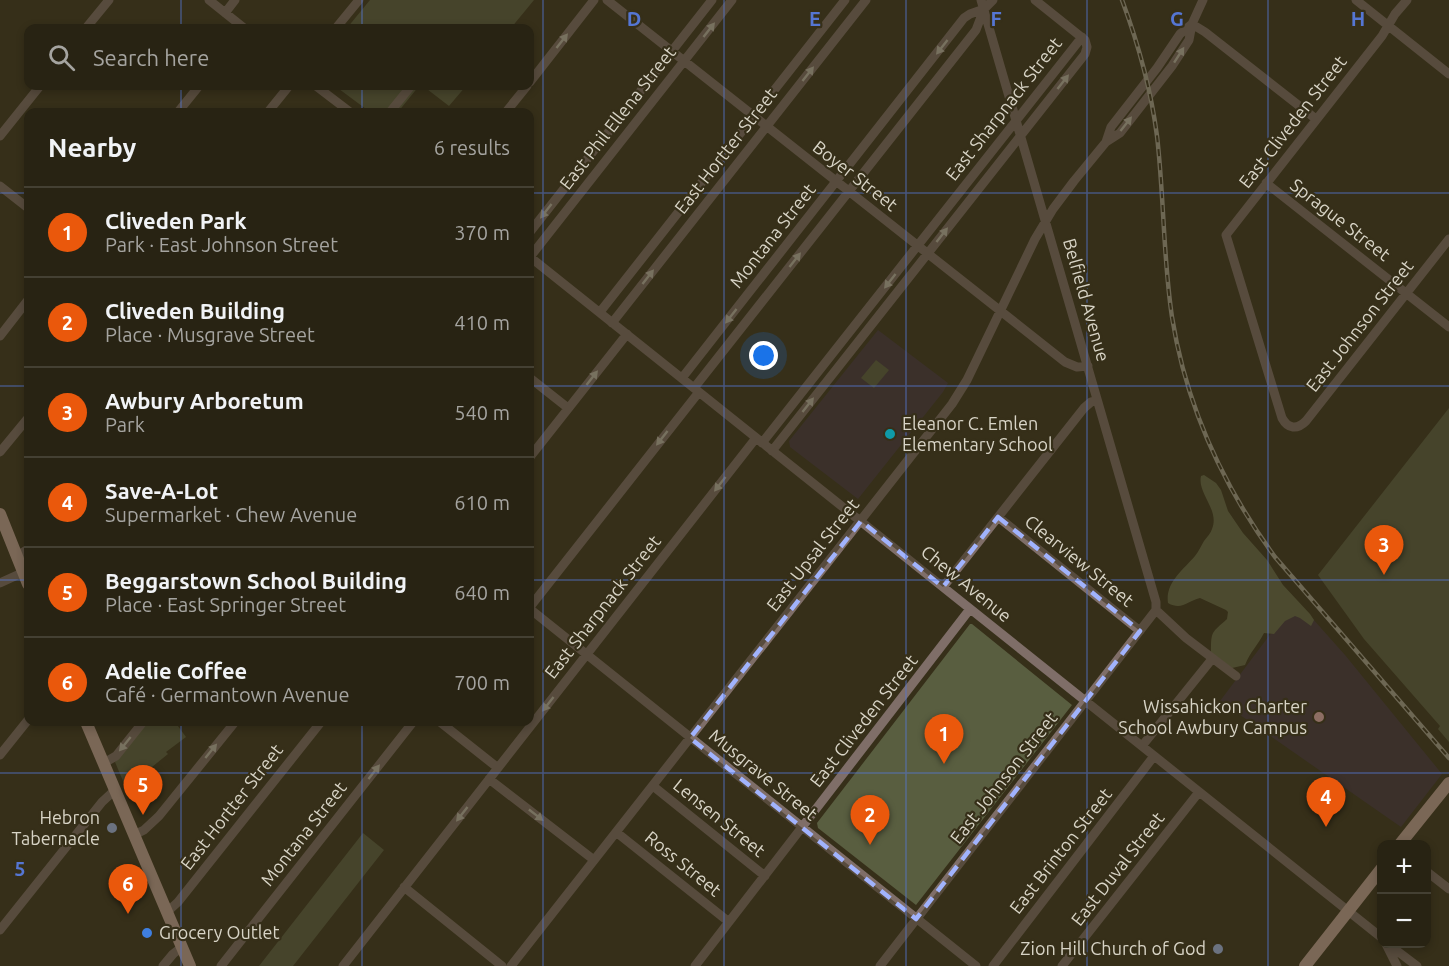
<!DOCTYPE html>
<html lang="en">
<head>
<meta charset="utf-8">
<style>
  :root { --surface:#282313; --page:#342f21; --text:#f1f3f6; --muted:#a5a4a0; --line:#444033; --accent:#ea580c }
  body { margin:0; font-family:Ubuntu,sans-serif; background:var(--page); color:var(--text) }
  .controls { position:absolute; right:18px; bottom:18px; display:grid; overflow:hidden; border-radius:12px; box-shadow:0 3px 9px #0003 }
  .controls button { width:54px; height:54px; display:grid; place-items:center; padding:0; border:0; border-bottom:2px solid var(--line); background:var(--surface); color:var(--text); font:30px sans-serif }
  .you { position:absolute; left:764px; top:356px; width:21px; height:21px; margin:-15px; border:4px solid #fff; border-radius:50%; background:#1a73e8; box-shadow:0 0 0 9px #1a73e833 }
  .badge { display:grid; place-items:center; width:39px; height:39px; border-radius:50%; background:var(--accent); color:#fff; font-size:20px; font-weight:700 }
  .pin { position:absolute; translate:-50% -50px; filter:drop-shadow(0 2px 3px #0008) }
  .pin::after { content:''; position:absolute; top:32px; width:21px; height:18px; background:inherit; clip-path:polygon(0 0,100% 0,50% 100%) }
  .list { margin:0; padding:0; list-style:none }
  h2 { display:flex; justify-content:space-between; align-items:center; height:78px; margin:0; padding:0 24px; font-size:26px }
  h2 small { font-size:20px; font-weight:400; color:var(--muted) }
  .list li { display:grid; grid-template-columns:39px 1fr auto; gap:18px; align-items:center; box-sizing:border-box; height:90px; padding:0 24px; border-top:2px solid var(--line) }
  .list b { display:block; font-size:22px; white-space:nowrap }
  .list p { margin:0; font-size:20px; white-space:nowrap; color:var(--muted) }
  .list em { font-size:20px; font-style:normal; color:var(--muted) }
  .icon { flex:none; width:33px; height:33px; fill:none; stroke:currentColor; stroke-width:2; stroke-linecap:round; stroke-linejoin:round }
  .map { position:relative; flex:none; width:1449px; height:966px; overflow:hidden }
  .search { position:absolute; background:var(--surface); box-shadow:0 3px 9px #0003; left:24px; top:24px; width:510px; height:66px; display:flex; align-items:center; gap:15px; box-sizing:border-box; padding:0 21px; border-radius:12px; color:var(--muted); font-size:22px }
  .panel { position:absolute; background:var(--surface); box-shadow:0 3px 9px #0003; left:24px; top:108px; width:510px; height:618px; border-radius:12px }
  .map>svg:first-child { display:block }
</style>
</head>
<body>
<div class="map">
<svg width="1449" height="966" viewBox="0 0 1449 966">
  <rect width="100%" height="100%" fill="#362f19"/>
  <path fill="#40323f" d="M 878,330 L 948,383 L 943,392 L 858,499 L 790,447 L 789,441 Z
    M 1296,600 L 1345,655 L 1442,774 L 1401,827 L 1220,701 Z"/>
  <path fill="#595e40" d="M 370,0 L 534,0 L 511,28 L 347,28 Z
    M 335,86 L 419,86 L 398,112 L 370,112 Z
    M 423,86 L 466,86 L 449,106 Z
    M 876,360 L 889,370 L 874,388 L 861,378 Z
    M 1449,408 L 1449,742 L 1438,729 L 1440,726 L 1364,639 L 1318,575 Z
    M 970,624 L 972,624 L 1072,705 L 916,905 L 818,828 L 817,823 Z
    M 148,722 L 175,722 L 186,737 L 166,752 L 168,754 L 126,788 L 115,762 Z
    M 363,833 L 384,850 L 293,966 L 259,966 Z"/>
  <path fill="#676c4a" d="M 1204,475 L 1216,483 L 1221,490 L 1228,511 L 1243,533 L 1267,560 L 1283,585 L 1310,614 L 1314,620 L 1311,626 L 1300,618 L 1295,616 L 1285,621 L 1274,634 L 1264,633 C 1258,645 1250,652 1245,665 L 1232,668 L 1211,652 C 1211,630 1212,633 1227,619 L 1228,612 L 1226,610 L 1200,598 C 1187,601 1182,611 1168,603 C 1165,583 1183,570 1195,556 C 1199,551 1201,546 1204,541 C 1207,537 1211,533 1212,529 C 1220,510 1197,493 1201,476 Z"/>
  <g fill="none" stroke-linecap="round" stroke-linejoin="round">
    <path stroke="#7f6e68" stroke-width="9" d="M 209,0 L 244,28
      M 607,0 L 1065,362 L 1077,367 L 1088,366
      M 981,0 L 1156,602 L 1156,610
      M 1356,0 L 1449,74
      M 1407,0 L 1395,14 L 1382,36 L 1226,235 L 1282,418 C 1288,429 1297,430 1306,421 L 1449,239
      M 225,13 L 235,0
      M 1192,24 L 1205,32 L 1316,119
      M 86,28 L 109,0
      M 336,28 L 359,0
      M 530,82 L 594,0
      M 316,86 L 350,112
      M 178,112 L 199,86
      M 268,112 L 289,86
      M 390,112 L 411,86
      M 506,112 L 527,86
      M 0,136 L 40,86
      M 1106,142 L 1111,127 L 1157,68 L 1180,34 L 1192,24
      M 1266,183 L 1449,327
      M 0,186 L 28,208
      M 530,232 L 712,0
      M 530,257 L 1382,938
      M 530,257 L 732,0
      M 600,312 L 845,0
      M 612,323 L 866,0
      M 0,336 L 28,300
      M 530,378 L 568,408
      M 682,378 L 964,18 L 970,14 L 984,9
      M 694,388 L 976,30 L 984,9 L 993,0
      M 762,443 L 1082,37
      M 772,451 L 1085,54 L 1087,47 L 1085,40 L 1035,0
      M 0,452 L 28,418
      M 530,457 L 627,334
      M 998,517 L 1140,631
      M 17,556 L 28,549
      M 0,583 L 24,572
      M 943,587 L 1084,408 L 1091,402 L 1097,400
      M 530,607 L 699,392
      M 530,609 L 976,966
      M 1156,610 L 1186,638 L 1236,676
      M 440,722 L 498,768
      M 1142,746 L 1212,659
      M 0,755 L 28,720
      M 104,763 L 116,756 L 143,722
      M 489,779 L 594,860
      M 653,786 L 765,876
      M 616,832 L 729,922
      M 134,835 L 144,830 L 159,816 L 235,722
      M 1426,871 L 1449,889
      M 404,887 L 502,966
      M 167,912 L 178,902 L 321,722
      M 0,930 L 102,802 L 115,790
      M 1386,944 L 1397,966
      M 1388,944 L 1417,966
      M 163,966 L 173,954 L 182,947
      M 221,966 L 413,722
      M 343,966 L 756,438
      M 511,966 L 952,404 L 967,380 L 1035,239 L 1053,209 L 1074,181 L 1106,142 L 1120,133 L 1172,66 L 1189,40 L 1192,24 L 1203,0
      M 695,966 L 970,609
      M 880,966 L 1156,610
      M 993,966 L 1154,756
      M 1062,966 L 1199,792"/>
    <path stroke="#cdab9f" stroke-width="12" d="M 0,514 L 28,584
      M 86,722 L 190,966
      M 1400,844 L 1449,783
      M 1305,966 L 1382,868"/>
    <defs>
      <path id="rail" d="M 1122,0 C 1138,43 1151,90 1157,136 C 1164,196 1163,257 1172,317 C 1186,405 1223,486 1275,557 L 1449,758"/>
    </defs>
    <use href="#rail" stroke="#afaa9a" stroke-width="4.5"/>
    <use href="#rail" stroke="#362f19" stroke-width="2" stroke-dasharray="7" stroke-linecap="butt"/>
  </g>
  <defs><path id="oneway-solid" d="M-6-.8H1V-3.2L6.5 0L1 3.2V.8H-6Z" transform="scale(1.5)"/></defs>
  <g fill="#c6c0b3">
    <use href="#oneway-solid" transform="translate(709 30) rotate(-52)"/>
    <use href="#oneway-solid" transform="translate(562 41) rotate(-52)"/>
    <use href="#oneway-solid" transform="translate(942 47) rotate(128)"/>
    <use href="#oneway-solid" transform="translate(1179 55) rotate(-57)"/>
    <use href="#oneway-solid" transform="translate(808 74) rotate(-52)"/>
    <use href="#oneway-solid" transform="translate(1063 82) rotate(-52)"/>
    <use href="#oneway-solid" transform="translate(1126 124) rotate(-52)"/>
    <use href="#oneway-solid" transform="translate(546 211) rotate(128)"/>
    <use href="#oneway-solid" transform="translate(942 235) rotate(-52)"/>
    <use href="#oneway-solid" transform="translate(795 260) rotate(-52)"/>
    <use href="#oneway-solid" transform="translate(648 277) rotate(-52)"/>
    <use href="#oneway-solid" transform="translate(890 281) rotate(128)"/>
    <use href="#oneway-solid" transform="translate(731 316) rotate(128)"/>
    <use href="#oneway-solid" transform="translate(592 378) rotate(-52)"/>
    <use href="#oneway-solid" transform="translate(808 405) rotate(-52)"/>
    <use href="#oneway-solid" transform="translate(662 438) rotate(128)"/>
    <use href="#oneway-solid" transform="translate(720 484) rotate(128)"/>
    <use href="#oneway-solid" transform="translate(548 704) rotate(128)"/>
    <use href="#oneway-solid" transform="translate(125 744) rotate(129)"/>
    <use href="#oneway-solid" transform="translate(211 751) rotate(-51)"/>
    <use href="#oneway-solid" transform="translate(374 772) rotate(-52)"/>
    <use href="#oneway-solid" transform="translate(462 814) rotate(128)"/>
    <use href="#oneway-solid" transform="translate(536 815) rotate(38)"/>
  </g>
  <path d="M0 0H1449V966H0ZM 998,517 L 1140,631 L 916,919 L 690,738 L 861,521 L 943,587 Z" fill="#362f19" fill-opacity=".55" fill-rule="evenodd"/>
  <path fill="none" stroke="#a1b3fd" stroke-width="4.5" stroke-dasharray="12 8" stroke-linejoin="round" d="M 998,517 L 1140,631 L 916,919 L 690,738 L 861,521 L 943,587 Z"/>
  <path fill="none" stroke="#5576d3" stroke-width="1.5" stroke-opacity="0.55" d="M 181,0 L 181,28M 362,0 L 362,28M 543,0 L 543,966M 724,0 L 724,966M 906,0 L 906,966M 1087,0 L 1087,966M 1268,0 L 1268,966M 181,86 L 181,112M 362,86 L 362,112M 0,193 L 28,193M 530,193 L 1449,193M 0,386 L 28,386M 530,386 L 1449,386M 0,580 L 28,580M 530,580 L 1449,580M 181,722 L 181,966M 362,722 L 362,966M 0,773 L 1449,773"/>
  <circle fill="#0f9aa8" stroke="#362f19" stroke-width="2" cx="890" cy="434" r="6"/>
  <circle fill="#8d6e63" stroke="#362f19" stroke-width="2" cx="1319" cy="717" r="6"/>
  <g fill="#6b7280" stroke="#362f19" stroke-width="2">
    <circle cx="112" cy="828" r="6"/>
    <circle cx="1218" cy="949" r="6"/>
  </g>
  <circle fill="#3f7fe0" stroke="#362f19" stroke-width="2" cx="147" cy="933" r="6"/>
  <g text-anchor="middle" stroke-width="4.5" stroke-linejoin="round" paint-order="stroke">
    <g font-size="18" fill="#d8d4c6" stroke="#362f19">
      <text transform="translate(1004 109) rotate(-52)" y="6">East Sharpnack Street</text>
      <text transform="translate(618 118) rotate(-52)" y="6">East Phil Ellena Street</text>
      <text transform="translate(1293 122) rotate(-52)" y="6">East Cliveden Street</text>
      <text transform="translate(726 151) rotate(-52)" y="6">East Hortter Street</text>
      <text transform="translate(855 176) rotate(38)" y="6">Boyer Street</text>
      <text transform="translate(1340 220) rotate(38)" y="6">Sprague Street</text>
      <text transform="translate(773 236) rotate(-52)" y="6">Montana Street</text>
      <text transform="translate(1086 300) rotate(74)" y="6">Belfield Avenue</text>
      <text transform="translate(1360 326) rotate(-52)" y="6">East Johnson Street</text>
      <text transform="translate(813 555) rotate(-52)" y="6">East Upsal Street</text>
      <text transform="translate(1079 561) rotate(39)" y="6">Clearview Street</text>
      <text transform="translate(966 584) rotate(39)" y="6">Chew Avenue</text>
      <text transform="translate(603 607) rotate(-52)" y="6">East Sharpnack Street</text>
      <text transform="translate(864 721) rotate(-52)" y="6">East Cliveden Street</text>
      <text transform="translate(763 775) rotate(39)" y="6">Musgrave Street</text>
      <text transform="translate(1004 778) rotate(-52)" y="6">East Johnson Street</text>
      <text transform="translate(232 807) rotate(-52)" y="6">East Hortter Street</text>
      <text transform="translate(719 818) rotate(39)" y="6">Lensen Street</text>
      <text transform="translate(304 834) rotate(-52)" y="6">Montana Street</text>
      <text transform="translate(1061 851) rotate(-52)" y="6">East Brinton Street</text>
      <text transform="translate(683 864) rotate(39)" y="6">Ross Street</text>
      <text transform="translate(1118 869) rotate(-52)" y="6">East Duval Street</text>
    </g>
    <g font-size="18" fill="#d8d4c6" stroke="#362f19" text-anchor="end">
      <text x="902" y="430" text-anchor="start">Eleanor C. Emlen<tspan x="902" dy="21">Elementary School</tspan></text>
      <text x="1307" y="713">Wissahickon Charter<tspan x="1307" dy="21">School Awbury Campus</tspan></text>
      <text x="100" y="824">Hebron<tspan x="100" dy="21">Tabernacle</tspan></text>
      <text x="159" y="939" text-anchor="start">Grocery Outlet</text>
      <text x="1206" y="955">Zion Hill Church of God</text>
    </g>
  </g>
  <g font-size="20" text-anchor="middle" font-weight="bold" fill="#5576d3" stroke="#362f19" stroke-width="4.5" stroke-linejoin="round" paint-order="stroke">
    <text x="634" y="26">D</text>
    <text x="815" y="26">E</text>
    <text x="996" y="26">F</text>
    <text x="1177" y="26">G</text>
    <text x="1358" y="26">H</text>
    <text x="20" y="876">5</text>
  </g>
</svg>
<div class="controls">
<button>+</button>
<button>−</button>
</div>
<div class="you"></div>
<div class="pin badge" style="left:944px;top:764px">1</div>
<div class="pin badge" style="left:870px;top:845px">2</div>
<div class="pin badge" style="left:1384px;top:575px">3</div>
<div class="pin badge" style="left:1326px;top:827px">4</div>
<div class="pin badge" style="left:143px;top:815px">5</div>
<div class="pin badge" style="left:128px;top:914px">6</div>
<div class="search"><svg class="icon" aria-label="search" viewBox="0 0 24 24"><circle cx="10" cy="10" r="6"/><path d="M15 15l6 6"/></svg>Search here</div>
<section class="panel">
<h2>Nearby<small>6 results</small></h2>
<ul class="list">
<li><span class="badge">1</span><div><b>Cliveden Park</b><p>Park · East Johnson Street</p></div><em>370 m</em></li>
<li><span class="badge">2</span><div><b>Cliveden Building</b><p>Place · Musgrave Street</p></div><em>410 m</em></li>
<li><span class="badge">3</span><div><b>Awbury Arboretum</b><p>Park</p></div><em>540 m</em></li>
<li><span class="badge">4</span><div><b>Save-A-Lot</b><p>Supermarket · Chew Avenue</p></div><em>610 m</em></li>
<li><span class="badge">5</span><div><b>Beggarstown School Building</b><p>Place · East Springer Street</p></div><em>640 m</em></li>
<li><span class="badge">6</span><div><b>Adelie Coffee</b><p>Café · Germantown Avenue</p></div><em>700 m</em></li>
</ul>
</section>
</div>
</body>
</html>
